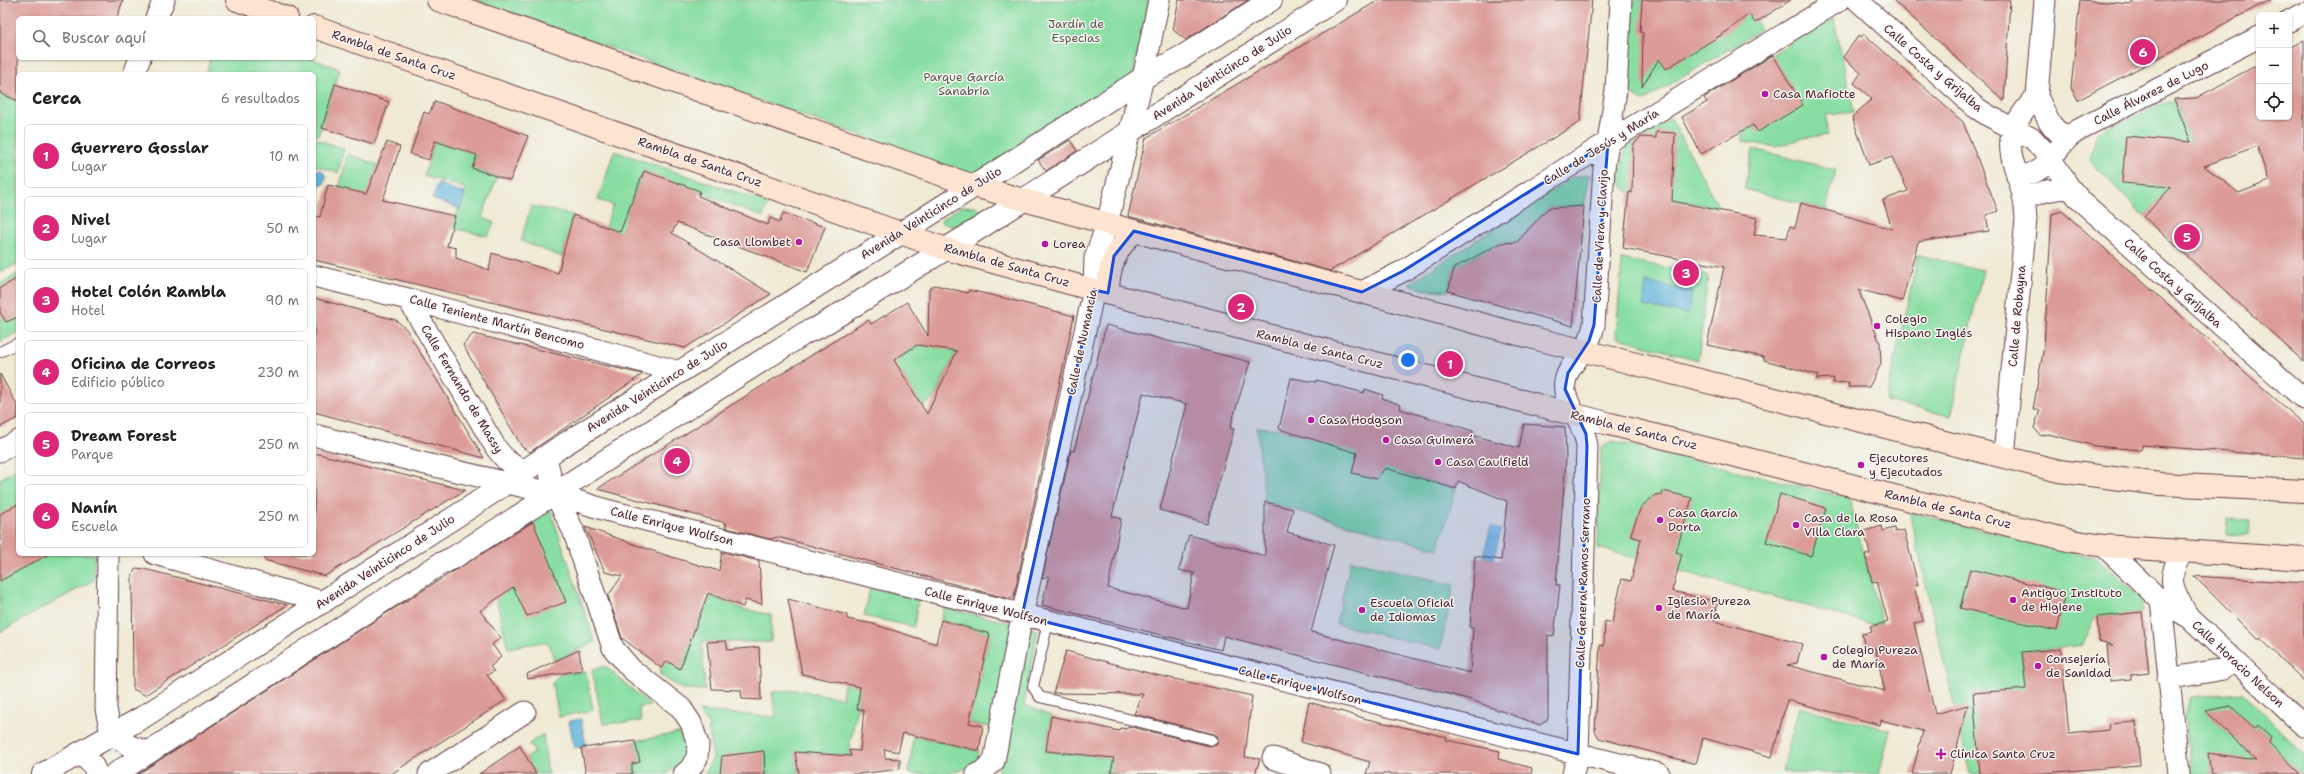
<!DOCTYPE html>
<html lang="es">
<head>
<meta charset="utf-8">
<style>
  :root { --surface:#fff; --page:#f2f2f2; --text:#202124; --muted:#757577; --line:#e0e0e0; --accent:#db2777 }
  body { margin:0; font-family:"Shantell Sans",sans-serif; background:var(--page); color:var(--text) }
  .controls { position:absolute; right:12px; top:12px; display:grid; overflow:hidden; border-radius:6px; box-shadow:0 1px 3px #0004 }
  .controls button { width:36px; height:36px; display:grid; place-items:center; padding:0; border:0; border-bottom:1px solid var(--line); background:var(--surface); color:var(--text); font:20px sans-serif }
  .you { position:absolute; left:1408px; top:360px; width:14px; height:14px; margin:-10px; border:3px solid #fff; border-radius:50%; background:#1a73e8; box-shadow:0 0 0 6px #1a73e833 }
  .badge { display:grid; place-items:center; width:26px; height:26px; border-radius:50%; background:var(--accent); color:#fff; font-size:13px; font-weight:700 }
  .pin { position:absolute; translate:-50% -50%; border:2px solid #fff; box-shadow:0 1px 4px #0006 }
  .list { margin:0; padding:0; list-style:none }
  h2 { display:flex; justify-content:space-between; align-items:center; height:52px; margin:0; padding:0 16px; font-size:17px }
  h2 small { font-size:13px; font-weight:400; color:var(--muted) }
  .list li { display:grid; grid-template-columns:26px 1fr auto; gap:12px; align-items:center; box-sizing:border-box; height:64px; margin:0 8px 8px; padding:0 8px; border:1px solid var(--line); border-radius:6px }
  .list b { display:block; font-size:15px; white-space:nowrap }
  .list p { margin:0; font-size:13px; white-space:nowrap; color:var(--muted) }
  .list em { font-size:13px; font-style:normal; color:var(--muted) }
  .icon { flex:none; width:22px; height:22px; fill:none; stroke:currentColor; stroke-width:2; stroke-linecap:round; stroke-linejoin:round }
  .map { position:relative; flex:none; width:2304px; height:774px; overflow:hidden }
  .search { position:absolute; background:var(--surface); box-shadow:0 1px 3px #0004; left:16px; top:16px; width:300px; height:44px; display:flex; align-items:center; gap:10px; box-sizing:border-box; padding:0 14px; border-radius:6px; color:var(--muted); font-size:15px }
  .panel { position:absolute; background:var(--surface); box-shadow:0 1px 3px #0004; left:16px; top:72px; width:300px; height:484px; border-radius:6px }
  .map>svg:first-child { display:block }
</style>
</head>
<body>
<div class="map">
<svg width="2304" height="774" viewBox="0 0 2304 774">
  <rect width="100%" height="100%" fill="#f6f6f2"/>
  <filter id="ink" filterUnits="userSpaceOnUse"><feTurbulence type="fractalNoise" baseFrequency=".025" numOctaves="2"/><feDisplacementMap in="SourceGraphic" scale="8" xChannelSelector="R" yChannelSelector="G"/><feConvolveMatrix kernelMatrix="1 2 1 2 8 2 1 2 1" color-interpolation-filters="sRGB"/></filter>
  <filter id="wash" filterUnits="userSpaceOnUse"><feTurbulence type="fractalNoise" baseFrequency=".012" numOctaves="4" result="noise"/><feDisplacementMap in="SourceGraphic" scale="16" xChannelSelector="R" yChannelSelector="G"/><feGaussianBlur stdDeviation="0.9" result="paint"/><feColorMatrix in="noise" values="0 0 0 0 0 0 0 0 0 0 0 0 0 0 0 0 0 1.4 0 .05"/><feComposite in="paint" operator="in"/></filter>
  <g filter="url(#wash)">
    <rect width="100%" height="100%" fill="#f0e9d3"/>
    <path fill="#88dea2" stroke="#697e66" d="M 474,0 L 1149,0 L 1133,76 L 975,176 Z
      M 1632,0 L 1748,0 L 1760,30 L 1643,101 L 1627,92 Z
      M 1834,19 L 1854,112 L 1826,115 L 1827,135 L 1803,138 L 1776,147 L 1742,141 L 1742,120 L 1721,86 L 1821,24 Z
      M 210,58 L 310,58 L 340,69 L 318,136 L 314,135 L 314,74 L 212,74 L 207,71 Z
      M 0,93 L 18,101 L 18,263 L 0,273 Z
      M 2174,99 L 2194,149 L 2192,165 L 2144,217 L 2090,160 L 2097,132 Z
      M 1671,118 L 1719,208 L 1629,192 L 1618,182 L 1627,143 Z
      M 314,138 L 344,149 L 338,173 L 314,165 Z
      M 435,141 L 477,154 L 473,168 L 497,177 L 482,217 L 494,223 L 488,236 L 452,228 L 465,188 L 424,176 Z
      M 1753,149 L 1836,170 L 1826,210 L 1744,189 Z
      M 614,151 L 768,203 L 763,217 L 644,171 L 627,212 L 635,215 L 659,246 L 605,227 L 613,205 L 598,200 Z
      M 348,154 L 378,165 L 366,195 L 339,188 Z
      M 1590,175 L 1584,206 L 1548,208 L 1517,242 L 1501,243 L 1454,268 L 1448,291 L 1422,289 L 1409,284 L 1573,177 Z
      M 531,206 L 573,215 L 562,257 L 521,241 Z
      M 962,206 L 977,207 L 981,212 C 975,225 954,229 942,223 L 941,220 Z
      M 1918,255 L 1983,270 L 1950,416 L 1886,401 Z
      M 1622,259 L 1708,276 L 1698,360 L 1616,337 Z
      M 18,274 L 18,332 L 0,342 L 0,284 Z
      M 954,332 L 992,363 L 956,352 L 934,398 L 922,407 L 894,361 L 928,337 Z
      M 1257,427 L 1279,429 L 1358,451 L 1352,473 L 1377,479 L 1392,457 L 1404,461 L 1401,473 L 1456,489 L 1438,549 L 1265,502 Z
      M 1613,441 L 1849,498 L 1882,623 L 1875,625 L 1598,548 L 1601,448 Z
      M 18,468 L 18,554 L 94,554 L 94,580 L 0,632 L 0,479 Z
      M 550,509 L 595,642 L 554,661 L 550,645 L 543,642 L 508,648 L 484,549 Z
      M 1909,512 L 2097,558 L 2141,598 L 2142,612 L 2097,617 L 2082,645 L 2022,653 L 2036,774 L 1970,774 Z
      M 2227,519 L 2250,520 L 2249,535 L 2226,534 Z
      M 1351,560 L 1454,585 L 1440,649 L 1336,624 Z
      M 870,588 L 918,598 L 914,627 L 864,616 Z
      M 711,596 L 743,609 L 771,615 L 771,642 L 702,642 L 705,690 L 682,689 L 660,675 L 661,668 L 667,661 L 680,669 L 698,622 Z
      M 944,608 L 1016,624 L 994,727 L 983,726 L 913,707 L 973,707 L 990,634 L 941,620 Z
      M 1027,626 L 1038,630 L 1024,705 L 1051,716 L 1046,751 L 1096,756 L 1114,760 L 1111,772 L 1125,774 L 997,774 L 1004,757 Z
      M 605,666 L 651,706 L 639,707 L 641,721 L 603,724 L 592,670 Z
      M 586,672 L 593,710 L 559,717 L 552,683 L 560,674 Z
      M 845,677 L 862,680 L 849,750 L 851,756 L 795,752 L 799,774 L 704,774 L 713,758 L 708,724 L 699,711 L 776,717 L 772,692 L 798,690 L 842,698 Z
      M 2243,693 L 2304,755 L 2304,774 L 2192,774 L 2184,715 L 2190,697 Z
      M 1799,707 L 1890,730 L 1879,774 L 1782,772 Z
      M 685,732 C 690,758 686,758 667,774 L 632,774 L 632,765 L 640,762 L 635,741 Z
      M 543,734 L 548,774 L 536,774 L 526,758 L 535,752 L 529,744 Z
      M 913,736 L 979,751 L 975,766 L 947,774 L 909,774 Z"/>
    <path fill="#5eb3db" stroke="#546983" d="M 314,170 L 322,170 L 326,177 L 324,184 L 314,186 Z
      M 438,183 L 465,194 L 460,209 L 432,199 Z
      M 1646,282 L 1692,291 L 1688,314 L 1643,306 Z
      M 1491,526 L 1501,530 L 1494,559 L 1483,557 Z
      M 581,719 L 586,746 L 574,748 L 569,721 Z"/>
    <g id="blocks">
      <path fill="#dc9b97" fill-rule="evenodd" d="M 0,0 L 123,0 L 117,18 L 18,18 L 18,101 L 0,93 Z
        M 1179,0 L 1248,0 L 1186,40 L 1173,30 Z
        M 1379,0 L 1592,0 L 1580,122 L 1330,271 L 1128,216 L 1146,138 Z
        M 1642,0 L 1791,0 L 1755,23 L 1749,14 L 1729,30 L 1666,69 L 1659,59 L 1642,87 L 1643,33 L 1640,32 Z
        M 1893,0 L 2010,0 L 2004,101 Z
        M 2080,0 L 2132,4 L 2132,0 L 2270,0 L 2078,100 L 2071,88 Z
        M 1864,34 L 1963,122 L 1998,211 L 1986,215 L 1989,231 L 1918,242 L 1902,301 L 1858,289 L 1880,343 L 1881,364 L 1869,387 L 1848,387 L 1849,382 L 1833,383 L 1834,378 L 1816,379 L 1818,375 L 1764,360 L 1764,357 L 1707,345 L 1724,267 L 1623,248 L 1629,192 L 1632,193 L 1633,145 L 1641,137 L 1656,138 L 1656,132 L 1675,133 L 1672,201 L 1757,218 L 1754,235 L 1787,238 L 1790,226 L 1795,228 L 1801,203 L 1892,229 L 1883,200 L 1908,191 L 1892,157 L 1869,165 L 1852,117 L 1872,99 L 1854,83 L 1861,73 L 1843,57 L 1859,35 L 1861,37 Z
        M 2304,40 L 2304,362 L 2144,217 L 2171,187 L 2122,183 L 2126,136 L 2191,142 L 2174,99 L 2196,98 L 2259,64 L 2259,117 L 2289,117 L 2289,48 ZM 2257,146 L 2269,181 L 2239,193 L 2204,166 Z
        M 1773,55 L 1803,105 L 1758,132 L 1753,125 L 1701,154 L 1682,117 L 1707,102 L 1704,98 L 1711,93 Z
        M 335,84 L 389,102 L 374,144 L 322,128 Z
        M 435,101 L 528,136 L 510,181 L 472,168 L 477,155 L 435,141 L 429,160 L 410,154 L 424,112 L 429,114 Z
        M 1070,140 L 1077,151 L 1046,171 L 1038,160 Z
        M 387,142 L 400,147 L 383,200 L 455,216 L 447,246 L 456,248 L 456,258 L 489,270 L 492,253 L 558,273 L 573,215 L 620,232 L 644,171 L 700,191 L 698,196 L 768,225 L 770,218 L 780,222 L 783,213 L 825,227 L 807,272 L 677,223 L 672,233 L 771,294 L 685,348 L 314,260 L 314,216 L 320,217 L 328,185 L 366,194 Z
        M 1584,206 L 1573,326 L 1448,291 L 1454,268 L 1501,243 L 1517,242 L 1548,208 Z
        M 2062,211 L 2304,424 L 2304,458 L 2142,445 L 2141,450 L 2095,446 L 2048,434 L 2041,436 L 2034,428 L 2040,410 L 2033,410 L 2044,346 L 2052,214 Z
        M 18,278 L 18,317 L 6,322 L 0,312 L 0,288 Z
        M 935,285 L 968,293 L 969,290 L 1008,299 L 1074,316 L 1014,596 L 1010,599 L 778,537 L 769,539 L 726,528 L 726,523 L 597,489 L 868,320 L 871,324 L 907,302 L 928,336 L 929,289 ZM 917,345 L 957,351 L 927,414 L 894,360 Z
        M 314,298 L 396,320 L 406,329 L 484,458 L 314,412 Z
        M 1106,325 L 1250,362 L 1230,428 L 1234,429 L 1207,524 L 1160,510 L 1187,404 L 1143,393 L 1112,516 L 1121,519 L 1108,588 L 1187,608 L 1194,573 L 1179,570 L 1189,535 L 1265,556 L 1265,502 L 1293,509 L 1287,532 L 1334,545 L 1311,632 L 1470,673 L 1473,628 L 1470,628 L 1475,556 L 1501,560 L 1507,501 L 1458,481 L 1456,489 L 1385,468 L 1377,479 L 1352,473 L 1357,453 L 1279,429 L 1291,378 L 1316,382 L 1317,380 L 1364,393 L 1365,389 L 1383,395 L 1382,398 L 1401,405 L 1400,409 L 1473,431 L 1472,435 L 1519,448 L 1524,424 L 1565,427 L 1566,459 L 1556,585 L 1560,585 L 1554,636 L 1548,635 L 1548,719 L 1540,725 L 1468,699 L 1224,636 L 1221,650 L 1042,605 L 1049,575 L 1042,579 L 1071,450 L 1074,451 Z
        M 473,334 L 629,371 L 643,374 L 530,452 L 522,447 L 463,345 Z
        M 0,374 L 18,407 L 18,418 L 0,427 Z
        M 314,453 L 465,490 L 325,576 L 264,560 L 264,554 L 314,554 Z
        M 1663,491 L 1692,498 L 1676,552 L 1682,554 L 1672,591 L 1718,602 L 1714,621 L 1802,644 L 1797,663 L 1787,665 L 1885,691 L 1875,648 L 1865,650 L 1862,634 L 1872,632 L 1870,626 L 1888,622 L 1877,581 L 1872,582 L 1865,555 L 1870,554 L 1864,531 L 1882,526 L 1883,531 L 1894,528 L 1895,532 L 1904,530 L 1918,585 L 1914,586 L 1923,621 L 1914,623 L 1935,714 L 1968,705 L 1950,774 L 1912,774 L 1923,731 L 1881,720 L 1880,725 L 1787,700 L 1772,757 L 1703,738 L 1696,764 L 1599,738 L 1595,731 L 1600,645 L 1604,646 L 1605,621 L 1612,623 L 1622,579 L 1631,581 L 1641,539 L 1630,536 L 1641,507 L 1655,495 L 1662,494 Z
        M 1780,494 L 1826,508 L 1811,556 L 1766,542 Z
        M 18,504 L 18,554 L 49,554 L 0,581 L 0,514 Z
        M 533,522 L 566,602 L 527,616 L 513,587 L 480,611 L 501,638 L 492,644 L 501,657 L 490,667 L 494,671 L 487,675 L 506,700 L 391,774 L 138,774 L 385,614 Z
        M 585,527 L 665,555 L 719,571 L 722,552 L 759,561 L 762,604 L 745,600 L 743,607 L 708,593 L 680,669 L 667,661 L 661,668 L 622,638 L 608,596 L 622,576 L 605,572 Z
        M 136,568 L 144,569 L 287,605 L 145,695 L 133,689 L 132,575 Z
        M 1970,569 L 2065,592 L 2057,631 L 1960,608 Z
        M 2194,576 L 2304,583 L 2304,681 L 2260,638 L 2258,640 Z
        M 788,599 L 847,615 L 847,619 L 873,624 L 936,644 L 941,620 L 990,634 L 969,723 L 983,726 L 979,751 L 903,733 L 898,752 L 884,749 L 885,758 L 900,759 L 900,769 L 858,774 L 799,774 L 795,752 L 851,756 L 849,750 L 860,751 L 864,710 L 857,709 L 860,687 L 802,674 Z
        M 2142,612 L 2149,673 L 2131,675 L 2131,679 L 2110,681 L 2107,645 L 2113,645 L 2099,641 L 2097,617 Z
        M 726,641 L 728,650 L 759,647 L 761,700 L 742,699 L 741,690 L 712,689 L 707,642 Z
        M 2061,649 L 2069,734 L 2109,730 L 2108,724 L 2136,722 L 2140,765 L 2033,774 L 1980,774 L 1973,693 L 2026,689 L 2022,652 Z
        M 579,650 L 582,670 L 528,679 L 527,674 Z
        M 1066,651 L 1152,674 L 1252,696 L 1245,757 L 1260,759 L 1255,774 L 1125,774 L 1111,772 L 1114,758 L 1046,751 L 1051,716 L 1119,731 L 1120,728 L 1127,729 L 1128,726 L 1210,746 L 1216,745 L 1218,741 L 1217,736 L 1214,734 L 1134,714 L 1143,694 L 1053,693 Z
        M 1309,702 L 1367,719 L 1447,737 L 1446,740 L 1500,751 L 1498,759 L 1532,768 L 1531,774 L 1366,774 L 1370,762 L 1301,742 Z
        M 2231,706 L 2255,729 L 2258,725 L 2271,737 L 2269,743 L 2301,774 L 2211,774 L 2208,753 L 2256,760 L 2205,711 Z
        M 635,741 L 640,762 L 632,764 L 632,774 L 586,774 L 581,748 Z
        M 520,746 L 536,774 L 479,774 Z
        M 764,751 L 765,774 L 720,774 L 722,756 Z"/>
    </g>
  </g>
  <g filter="url(#ink)">
    <use href="#blocks" fill-opacity="0" stroke="#633d44" stroke-width="1"/>
    <g fill="none" stroke-linecap="round" stroke-linejoin="round">
      <defs>
        <path id="service" d="M 0,352 L 18,343
          M 1048,622 L 1033,687 L 1040,697 L 1212,740"/>
        <path id="minor" d="M 1857,0 L 1975,107 L 1989,116 L 2033,139 L 2051,159 L 2069,187 L 2081,201 L 2304,399
          M 2045,0 L 2037,96 L 2049,122 L 2057,131 L 2068,136
          M 156,18 L 164,0
          M 2289,21 L 2304,13
          M 134,74 L 140,58
          M 2017,176 C 2050,176 2054,145 2078,130 L 2259,37
          M 2025,198 L 2046,191 L 2069,187
          M 314,276 L 408,299 L 680,372
          M 1362,292 L 1403,271 L 1608,142 L 1840,0
          M 408,299 L 496,448 L 506,460 L 523,472
          M 314,435 L 422,463 L 555,494 L 606,510 L 1659,774
          M 0,451 L 18,441
          M 2004,456 L 2026,219 C 2024,161 1986,150 2037,96
          M 546,458 L 555,494 L 573,530 L 613,648 L 631,669 L 681,708 L 691,723 L 698,744 L 697,758 L 690,769 L 684,774
          M 2104,546 L 2161,601 L 2190,618 L 2304,726
          M 2184,551 C 2164,577 2173,591 2188,616
          M 108,554 L 106,709 L 111,734 L 130,746 L 148,752
          M 155,554 L 324,602
          M 2161,601 L 2179,774
          M 2168,679 L 2223,669 L 2235,661
          M 79,753 L 92,764 L 97,774
          M 1273,758 L 1320,774
          M 429,774 L 525,712
          M 977,774 L 982,772 L 994,761 L 1022,616 L 1094,290 L 1095,258 L 1107,224 L 1143,78 L 1159,0
          M 1573,774 L 1578,754 L 1587,446 C 1585,426 1571,413 1566,395 C 1560,377 1574,363 1584,350 C 1589,343 1592,334 1594,325 L 1604,168 L 1616,90 L 1621,0"/>
        <path id="tertiary" d="M 1576,415 L 1610,424
          M 43,774 L 143,717 L 469,508 L 560,447 L 901,233 L 1143,78 L 1185,55 L 1271,0
          M 115,774 L 440,564 L 453,558 L 805,333 L 819,327 L 975,231 L 1335,0"/>
        <path id="secondary" d="M 237,0 L 287,18
          M 438,0 L 974,186 L 1134,231 L 1541,340 L 2059,471 L 2160,484 L 2304,491
          M 314,27 L 946,249 L 1094,290 L 1576,415
          M 1108,293 C 1108,267 1115,250 1134,231
          M 1610,424 L 2072,541 L 2104,546 L 2304,559"/>
      </defs>
      <use href="#service" stroke="#633d44" stroke-width="12"/>
      <use href="#minor" stroke="#633d44" stroke-width="23"/>
      <use href="#tertiary" stroke="#633d44" stroke-width="24"/>
      <use href="#secondary" stroke="#633d44" stroke-width="24"/>
      <use href="#service" stroke="#fff" stroke-width="10"/>
      <use href="#minor" stroke="#fff" stroke-width="21"/>
      <use href="#tertiary" stroke="#fff" stroke-width="22"/>
      <use href="#secondary" stroke="#fde4d1" stroke-width="22"/>
    </g>
  </g>
  <path fill="#1d4ed8" fill-opacity="0.2" stroke="#1d4ed8" stroke-width="3" stroke-linejoin="round" d="M 1608,142 L 1594,325 L 1589,341 L 1568,373 L 1565,389 L 1586,434 L 1587,446 L 1578,754 L 1022,616 L 1094,290 L 1108,293 L 1114,256 L 1134,231 L 1362,292 L 1403,271 Z"/>
  <g fill="#b5179e" stroke="#f6f6f2" stroke-width="1.5">
    <circle cx="1765" cy="94" r="4"/>
    <circle cx="799" cy="242" r="4"/>
    <circle cx="1045" cy="244" r="4"/>
    <circle cx="1877" cy="326" r="4"/>
    <circle cx="1311" cy="420" r="4"/>
    <circle cx="1386" cy="440" r="4"/>
    <circle cx="1438" cy="462" r="4"/>
    <circle cx="1861" cy="465" r="4"/>
    <circle cx="1660" cy="520" r="4"/>
    <circle cx="1796" cy="525" r="4"/>
    <circle cx="2013" cy="600" r="4"/>
    <circle cx="1659" cy="608" r="4"/>
    <circle cx="1362" cy="610" r="4"/>
    <circle cx="1824" cy="657" r="4"/>
    <circle cx="2038" cy="666" r="4"/>
    <path d="M1939 748h4v4h4v4h-4v4h-4v-4h-4v-4h4z"/>
  </g>
  <g text-anchor="middle" stroke-width="3" stroke-linejoin="round" paint-order="stroke">
    <g font-size="12" fill="#5d584f" stroke="#f6f6f2">
      <text x="1076" y="28">Jardín de<tspan x="1076" dy="14">Especias</tspan></text>
      <text x="964" y="81">Parque García<tspan x="964" dy="14">Sanabria</tspan></text>
    </g>
    <g font-size="12" fill="#4a1f2b" stroke="#f6f6f2">
      <text transform="translate(394 55) rotate(19)" y="4">Rambla de Santa Cruz</text>
      <text transform="translate(1933 68) rotate(41)" y="4">Calle Costa y Grijalba</text>
      <text transform="translate(1222 73) rotate(-33)" y="4">Avenida Veinticinco de Julio</text>
      <text transform="translate(2151 93) rotate(-27)" y="4">Calle Álvarez de Lugo</text>
      <text transform="translate(1601 147) rotate(-32)" y="4">Calle de Jesús y María</text>
      <text transform="translate(700 162) rotate(19)" y="4">Rambla de Santa Cruz</text>
      <text transform="translate(931 213) rotate(-32)" y="4">Avenida Veinticinco de Julio</text>
      <text transform="translate(1600 236) rotate(-87)" y="4">Calle de Viera y Clavijo</text>
      <text transform="translate(1007 265) rotate(16)" y="4">Rambla de Santa Cruz</text>
      <text transform="translate(2173 283) rotate(42)" y="4">Calle Costa y Grijalba</text>
      <text transform="translate(2017 316) rotate(-85)" y="4">Calle de Robayna</text>
      <text transform="translate(497 322) rotate(15)" y="4">Calle Teniente Martín Bencomo</text>
      <text transform="translate(1082 342) rotate(-78)" y="4">Calle de Numancia</text>
      <text transform="translate(1320 349) rotate(14)" y="4">Rambla de Santa Cruz</text>
      <text transform="translate(657 386) rotate(-32)" y="4">Avenida Veinticinco de Julio</text>
      <text transform="translate(462 389) rotate(59)" y="4">Calle Fernando de Massy</text>
      <text transform="translate(1634 430) rotate(14)" y="4">Rambla de Santa Cruz</text>
      <text transform="translate(1948 509) rotate(14)" y="4">Rambla de Santa Cruz</text>
      <text transform="translate(672 526) rotate(14)" y="4">Calle Enrique Wolfson</text>
      <text transform="translate(385 562) rotate(-33)" y="4">Avenida Veinticinco de Julio</text>
      <text transform="translate(1583 583) rotate(-88)" y="4">Calle General Ramos Serrano</text>
      <text transform="translate(986 606) rotate(14)" y="4">Calle Enrique Wolfson</text>
      <text transform="translate(2238 664) rotate(43)" y="4">Calle Horacio Nelson</text>
      <text transform="translate(1300 685) rotate(14)" y="4">Calle Enrique Wolfson</text>
    </g>
    <g font-size="12" fill="#4a1f2b" stroke="#f6f6f2" text-anchor="start">
      <text x="1773" y="98">Casa Mafiotte</text>
      <text x="791" y="246" text-anchor="end">Casa Llombet</text>
      <text x="1053" y="248">Lorea</text>
      <text x="1885" y="323">Colegio<tspan x="1885" dy="14">Hispano Inglés</tspan></text>
      <text x="1319" y="424">Casa Hodgson</text>
      <text x="1394" y="444">Casa Guimerá</text>
      <text x="1869" y="462">Ejecutores<tspan x="1869" dy="14">y Ejecutados</tspan></text>
      <text x="1446" y="466">Casa Caulfield</text>
      <text x="1668" y="517">Casa García<tspan x="1668" dy="14">Dorta</tspan></text>
      <text x="1804" y="522">Casa de la Rosa<tspan x="1804" dy="14">Villa Clara</tspan></text>
      <text x="2021" y="597">Antiguo Instituto<tspan x="2021" dy="14">de Higiene</tspan></text>
      <text x="1667" y="605">Iglesia Pureza<tspan x="1667" dy="14">de María</tspan></text>
      <text x="1370" y="607">Escuela Oficial<tspan x="1370" dy="14">de Idiomas</tspan></text>
      <text x="1832" y="654">Colegio Pureza<tspan x="1832" dy="14">de María</tspan></text>
      <text x="2046" y="663">Consejería<tspan x="2046" dy="14">de Sanidad</tspan></text>
      <text x="1950" y="758">Clínica Santa Cruz</text>
    </g>
  </g>
</svg>
<div class="controls">
<button>+</button>
<button>−</button>
<button><svg class="icon" aria-label="locate" viewBox="0 0 24 24"><circle cx="12" cy="12" r="6"/><path d="M12 2v4M12 18v4M2 12h4M18 12h4"/></svg></button>
</div>
<div class="you"></div>
<div class="pin badge" style="left:1450px;top:364px">1</div>
<div class="pin badge" style="left:1241px;top:307px">2</div>
<div class="pin badge" style="left:1686px;top:273px">3</div>
<div class="pin badge" style="left:677px;top:461px">4</div>
<div class="pin badge" style="left:2187px;top:237px">5</div>
<div class="pin badge" style="left:2143px;top:52px">6</div>
<div class="search"><svg class="icon" aria-label="search" viewBox="0 0 24 24"><circle cx="10" cy="10" r="6"/><path d="M15 15l6 6"/></svg>Buscar aquí</div>
<section class="panel">
<h2>Cerca<small>6 resultados</small></h2>
<ul class="list">
<li><span class="badge">1</span><div><b>Guerrero Gosslar</b><p>Lugar</p></div><em>10 m</em></li>
<li><span class="badge">2</span><div><b>Nivel</b><p>Lugar</p></div><em>50 m</em></li>
<li><span class="badge">3</span><div><b>Hotel Colón Rambla</b><p>Hotel</p></div><em>90 m</em></li>
<li><span class="badge">4</span><div><b>Oficina de Correos</b><p>Edificio público</p></div><em>230 m</em></li>
<li><span class="badge">5</span><div><b>Dream Forest</b><p>Parque</p></div><em>250 m</em></li>
<li><span class="badge">6</span><div><b>Nanín</b><p>Escuela</p></div><em>250 m</em></li>
</ul>
</section>
</div>
</body>
</html>
